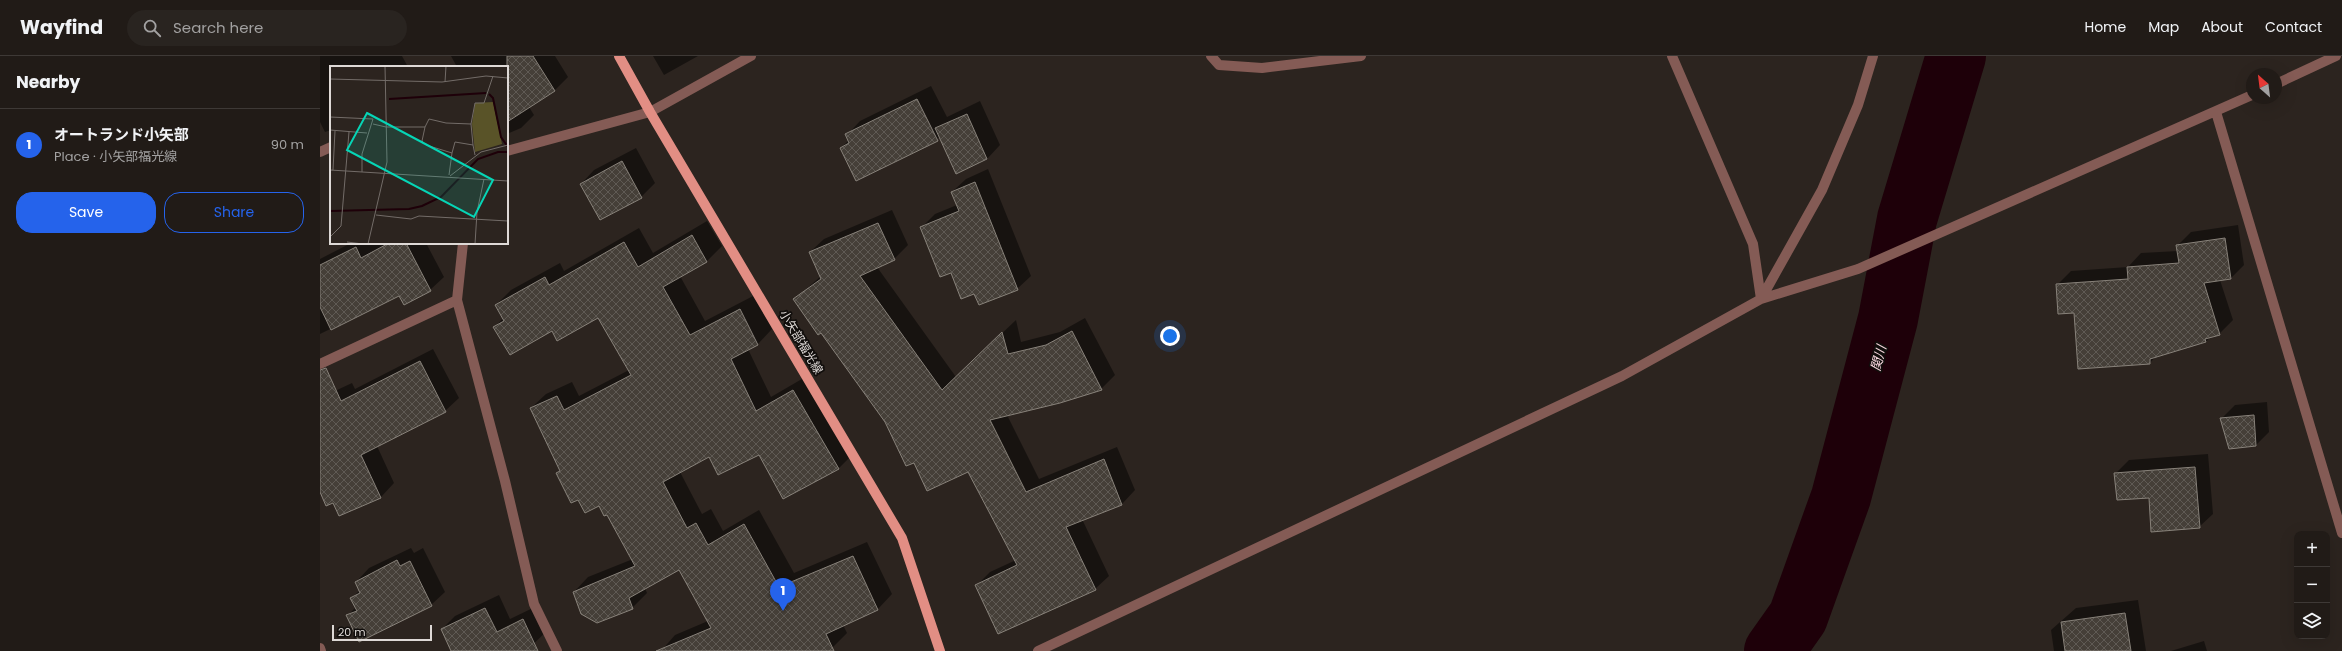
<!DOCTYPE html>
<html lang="en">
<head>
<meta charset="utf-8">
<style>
  :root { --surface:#211b17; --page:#292420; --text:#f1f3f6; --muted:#a2a1a1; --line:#3e3936; --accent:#2563eb }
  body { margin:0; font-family:Poppins,"Noto Sans JP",sans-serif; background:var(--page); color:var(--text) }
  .controls { position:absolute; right:12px; bottom:12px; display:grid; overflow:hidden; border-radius:8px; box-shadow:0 4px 16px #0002 }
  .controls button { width:36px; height:36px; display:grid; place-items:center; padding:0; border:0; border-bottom:1px solid var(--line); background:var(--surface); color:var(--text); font:20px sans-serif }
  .compass { position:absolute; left:1926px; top:12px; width:36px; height:36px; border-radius:50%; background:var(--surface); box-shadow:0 4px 16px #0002; rotate:332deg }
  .scale { position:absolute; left:12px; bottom:10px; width:100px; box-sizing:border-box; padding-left:4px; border:2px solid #ded9d6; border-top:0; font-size:11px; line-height:14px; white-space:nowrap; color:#ded9d6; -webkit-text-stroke:3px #110e0c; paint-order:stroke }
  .you { position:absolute; left:850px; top:280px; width:14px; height:14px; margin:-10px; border:3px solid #fff; border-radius:50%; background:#1a73e8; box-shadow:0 0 0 6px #1a73e833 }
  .badge { display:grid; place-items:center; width:26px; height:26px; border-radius:50%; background:var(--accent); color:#fff; font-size:13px; font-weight:700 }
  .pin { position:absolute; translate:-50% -33px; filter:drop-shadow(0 1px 2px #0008) }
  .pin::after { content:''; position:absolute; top:21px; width:14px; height:12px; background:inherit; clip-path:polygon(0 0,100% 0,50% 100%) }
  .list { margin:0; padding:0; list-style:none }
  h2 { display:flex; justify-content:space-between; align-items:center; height:52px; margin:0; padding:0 16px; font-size:17px }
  h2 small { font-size:13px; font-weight:400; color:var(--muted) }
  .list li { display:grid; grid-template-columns:26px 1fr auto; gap:12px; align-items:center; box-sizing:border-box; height:72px; padding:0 16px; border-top:1px solid var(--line) }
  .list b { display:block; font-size:15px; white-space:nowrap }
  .list p { margin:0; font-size:13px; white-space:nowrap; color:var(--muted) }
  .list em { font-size:13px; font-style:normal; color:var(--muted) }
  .actions { display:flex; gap:8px; padding:12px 16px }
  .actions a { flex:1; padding:9px 0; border:1px solid var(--accent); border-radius:16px; text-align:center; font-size:14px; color:var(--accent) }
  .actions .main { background:var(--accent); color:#fff }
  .icon { flex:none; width:22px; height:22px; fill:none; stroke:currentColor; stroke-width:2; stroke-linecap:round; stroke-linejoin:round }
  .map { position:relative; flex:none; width:2022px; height:595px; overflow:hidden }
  header { display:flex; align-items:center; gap:24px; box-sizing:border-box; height:56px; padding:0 20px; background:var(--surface); border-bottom:1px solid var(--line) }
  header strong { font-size:19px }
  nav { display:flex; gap:22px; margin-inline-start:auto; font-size:14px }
  .search { width:280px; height:36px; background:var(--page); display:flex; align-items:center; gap:10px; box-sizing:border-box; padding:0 14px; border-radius:22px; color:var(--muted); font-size:15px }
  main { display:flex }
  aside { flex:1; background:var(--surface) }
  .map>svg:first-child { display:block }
</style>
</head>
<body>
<header>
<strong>Wayfind</strong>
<div class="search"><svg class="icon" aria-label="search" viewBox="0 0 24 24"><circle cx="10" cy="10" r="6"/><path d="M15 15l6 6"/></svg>Search here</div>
<nav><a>Home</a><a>Map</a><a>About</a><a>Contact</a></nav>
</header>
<main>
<aside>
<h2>Nearby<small></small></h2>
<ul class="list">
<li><span class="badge">1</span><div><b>オートランド小矢部</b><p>Place · 小矢部福光線</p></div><em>90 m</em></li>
</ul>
<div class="actions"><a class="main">Save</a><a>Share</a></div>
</aside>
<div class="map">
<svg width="2022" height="595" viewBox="0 0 2022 595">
  <defs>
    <pattern id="building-cross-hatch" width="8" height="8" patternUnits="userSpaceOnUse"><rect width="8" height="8" fill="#453f38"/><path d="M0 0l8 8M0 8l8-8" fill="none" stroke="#5f5a54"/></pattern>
  </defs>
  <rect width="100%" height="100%" fill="#2c241f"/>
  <path fill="#0007" d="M 0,0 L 82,0 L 88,11 L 11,11 L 11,74 L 5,76 L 0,66 Z
    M 131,0 L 235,0 L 248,21 L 235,34 L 209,51 L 214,59 L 201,72 L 187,78 L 187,11 L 137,11 Z
    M 333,0 L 378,0 L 344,19 Z
    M 611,30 L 627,61 L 660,45 L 680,89 L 667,103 L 637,117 L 620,81 L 537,124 L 521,92 L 529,84 L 527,79 L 540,65 Z
    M 316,92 L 335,127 L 321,141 L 261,128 L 274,114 Z
    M 668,113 L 711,220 L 697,233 L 655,237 L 632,215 L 601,172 L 615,158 L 637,149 L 632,136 L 646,123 Z
    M 572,154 L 588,189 L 574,203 L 557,211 L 636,321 L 696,264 L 701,286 L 740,276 L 765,262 L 795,319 L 781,333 L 687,359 L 719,423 L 797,391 L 815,434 L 802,448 L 762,463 L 789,520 L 775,533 L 656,530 L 670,516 L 696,504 L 648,415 L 594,406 L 501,276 L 475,243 L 501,220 L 490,196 L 504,183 Z
    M 387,165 L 402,190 L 387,205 L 360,220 L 385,265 L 435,239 L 452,273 L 438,288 L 428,293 L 451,341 L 487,320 L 533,398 L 519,412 L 440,398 L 389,400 L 360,416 L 382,458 L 391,453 L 403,475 L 439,454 L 474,517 L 547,486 L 572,538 L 558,553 L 523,569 L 527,577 L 512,592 L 505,595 L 341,595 L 355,579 L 388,565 L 360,513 L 325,532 L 327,537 L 312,552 L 254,536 L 268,521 L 313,503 L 287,457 L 279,449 L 259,442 L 237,418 L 240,414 L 211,352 L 226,338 L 252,326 L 259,340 L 309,314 L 279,260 L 233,274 L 175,271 L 183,262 L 176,249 L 191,234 L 240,207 L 244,215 L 319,172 L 333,197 Z
    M 1918,169 L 1924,209 L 1911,222 L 1900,224 L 1913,264 L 1899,278 L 1891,280 L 1886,286 L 1836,300 L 1830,307 L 1755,256 L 1737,229 L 1751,215 L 1808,211 L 1821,197 L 1858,195 L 1857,190 L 1871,176 Z
    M 31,187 L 106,187 L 124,221 L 110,234 L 80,239 L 0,278 L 0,203 Z
    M 113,293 L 139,342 L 125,355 L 57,390 L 74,427 L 61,441 L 20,459 L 14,446 L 0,434 L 0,342 L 32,327 L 35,333 Z
    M 1947,346 L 1949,376 L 1936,389 L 1902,362 L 1915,349 Z
    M 1888,398 L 1893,458 L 1879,471 L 1795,418 L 1809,404 Z
    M 91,492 L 94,497 L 103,492 L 125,536 L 111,549 L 27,560 L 36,551 L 32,542 L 40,534 L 36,526 L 49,512 Z
    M 179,539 L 190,563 L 217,550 L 228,574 L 206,595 L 132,595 L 122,573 L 135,560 Z
    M 1818,544 L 1826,595 L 1734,595 L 1731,574 L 1756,552 Z
    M 1884,585 L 1887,595 L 1851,595 Z"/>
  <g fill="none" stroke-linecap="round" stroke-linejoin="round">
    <path stroke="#1e0009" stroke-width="60" d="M 1454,595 L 1478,561 L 1521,441 L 1568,263 L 1587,163 L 1636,0"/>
  </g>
  <path fill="url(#building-cross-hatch)" stroke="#88827a" d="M 187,0 L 213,0 L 235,35 L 187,66 Z
    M 597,43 L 618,85 L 536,125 L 520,92 L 529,87 L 525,78 Z
    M 647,58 L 667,103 L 636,118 L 615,72 Z
    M 302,105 L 322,142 L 280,164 L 260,128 Z
    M 655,126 L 698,234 L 659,249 L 654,238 L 641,243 L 631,217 L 620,221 L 600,171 L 639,155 L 631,136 Z
    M 558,167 L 575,204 L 540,220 L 622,334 L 682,276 L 688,298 L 726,289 L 752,275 L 782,334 L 740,347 L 670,364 L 706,436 L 784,403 L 802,449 L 746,471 L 776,534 L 678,578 L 655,529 L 697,509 L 648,416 L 607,435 L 594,407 L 586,410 L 565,366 L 501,277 L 498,279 L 473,243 L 501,223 L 489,196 Z
    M 372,179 L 387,206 L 343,231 L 370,279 L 420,253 L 438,289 L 411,303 L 436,355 L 473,334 L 519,413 L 463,443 L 439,399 L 398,419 L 389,401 L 343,426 L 367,472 L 376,467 L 388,489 L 424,468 L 459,531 L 533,500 L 558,554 L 506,578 L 514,595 L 336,595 L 391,572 L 359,514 L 309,542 L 313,553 L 277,567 L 261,558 L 253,536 L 315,510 L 287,459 L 284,460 L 279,450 L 265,457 L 258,444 L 251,447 L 236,417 L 240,415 L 210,352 L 237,340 L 244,354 L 311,319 L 278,262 L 237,285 L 232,275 L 190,299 L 173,271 L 184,265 L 175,249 L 225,221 L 229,229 L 304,186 L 318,211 Z
    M 1905,182 L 1911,223 L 1884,227 L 1900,279 L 1885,283 L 1886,286 L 1830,303 L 1830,308 L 1758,313 L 1754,257 L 1738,258 L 1736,228 L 1808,223 L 1807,211 L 1859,207 L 1856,189 Z
    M 69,187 L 86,187 L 111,235 L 84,249 L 79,240 L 11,274 L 0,251 L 0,209 L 36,191 L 41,202 Z
    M 100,305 L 126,356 L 41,399 L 61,442 L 19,460 L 13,447 L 6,450 L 0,436 L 0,314 L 6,312 L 21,345 Z
    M 1934,359 L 1936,390 L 1909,393 L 1900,362 Z
    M 1875,411 L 1880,472 L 1831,476 L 1829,442 L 1797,444 L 1794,417 Z
    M 77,504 L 80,510 L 90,505 L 112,550 L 39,586 L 26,559 L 37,555 L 30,542 L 40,537 L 35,526 Z
    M 165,552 L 177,576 L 203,563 L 218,595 L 131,595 L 121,573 Z
    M 1805,557 L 1811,595 L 1745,595 L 1741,566 Z"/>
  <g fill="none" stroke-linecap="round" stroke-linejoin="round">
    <path stroke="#845b55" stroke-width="10" d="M 891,0 L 899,9 L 942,12 L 1041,0
      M 1352,0 L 1433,188 L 1441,243
      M 1956,28 L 2016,0
      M 1896,56 L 2022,477
      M 187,95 L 330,56 L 431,0
      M 0,96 L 11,91
      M 143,187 L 137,244 L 185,425 L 214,548 L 237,595
      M 1441,243 L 1502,134 L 1538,49 L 1553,0
      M 0,308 L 137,244
      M 0,592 L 1,595
      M 718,595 L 1302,320 L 1441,243 L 1538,213 L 1932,39"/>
    <path stroke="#e28e84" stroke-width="10" d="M 299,0 L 330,56 L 582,482 L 620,595"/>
  </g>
  <g text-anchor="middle" stroke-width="3.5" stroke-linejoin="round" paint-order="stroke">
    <g font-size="12" fill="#ded9d6" stroke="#110e0c">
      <text transform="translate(481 286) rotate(59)" y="4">小矢部福光線</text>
    </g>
    <g font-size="13" font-style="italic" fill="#f8d7df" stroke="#110e0c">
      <text transform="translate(1558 302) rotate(-75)" y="5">関川</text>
    </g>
  </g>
  <g transform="translate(10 10)">
    <rect width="178" height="178" fill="#2c241f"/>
    <path d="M 163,36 L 172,78 L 145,86 L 142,58 L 145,37 Z" fill="#595328"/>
    <path fill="none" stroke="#1e0009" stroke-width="2" d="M 159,28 L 163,32 L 171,71 L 178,81M 59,33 L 156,27M 0,145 L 79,143 L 92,140 L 111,131 L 148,93 L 168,86 L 178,86"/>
    <path fill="none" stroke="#736c68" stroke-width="1" d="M 0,13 L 112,16 L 156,10 L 178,12M 115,16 L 116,0M 0,51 L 43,53 L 32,88 L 32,106M 43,58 L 56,61 L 95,61 L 92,75 L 96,79 L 122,87 L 125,76 L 143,79 L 145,89M 141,58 L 145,37 L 154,37 L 163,10M 95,61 L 99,53 L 116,57 L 141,58 L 143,79M 0,64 L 37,67M 0,104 L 178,115M 3,104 L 5,65M 119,109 L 122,87M 120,110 L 151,86 L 178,79M 46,149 L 81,153 L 89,150 L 178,155M 0,171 L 11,160 L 19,66M 17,176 L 33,178M 38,178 L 57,96 L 55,0M 145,178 L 147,146 L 154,113"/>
    <path fill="#06d5b6" fill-opacity="0.15" stroke="#06d5b6" stroke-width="2" d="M 37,47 L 163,114 L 144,151 L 17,84 Z"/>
    <rect width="178" height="178" fill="none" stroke="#ded9d6" stroke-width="2"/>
  </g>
</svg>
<div class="controls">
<button>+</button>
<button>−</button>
<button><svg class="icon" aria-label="layers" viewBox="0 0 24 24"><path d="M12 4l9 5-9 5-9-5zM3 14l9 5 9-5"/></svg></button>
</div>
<svg class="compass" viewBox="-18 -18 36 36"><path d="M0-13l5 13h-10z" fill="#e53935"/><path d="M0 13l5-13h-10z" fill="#a2a1a1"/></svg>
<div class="scale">20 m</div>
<div class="you"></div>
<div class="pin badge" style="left:463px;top:555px">1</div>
</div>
</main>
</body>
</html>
